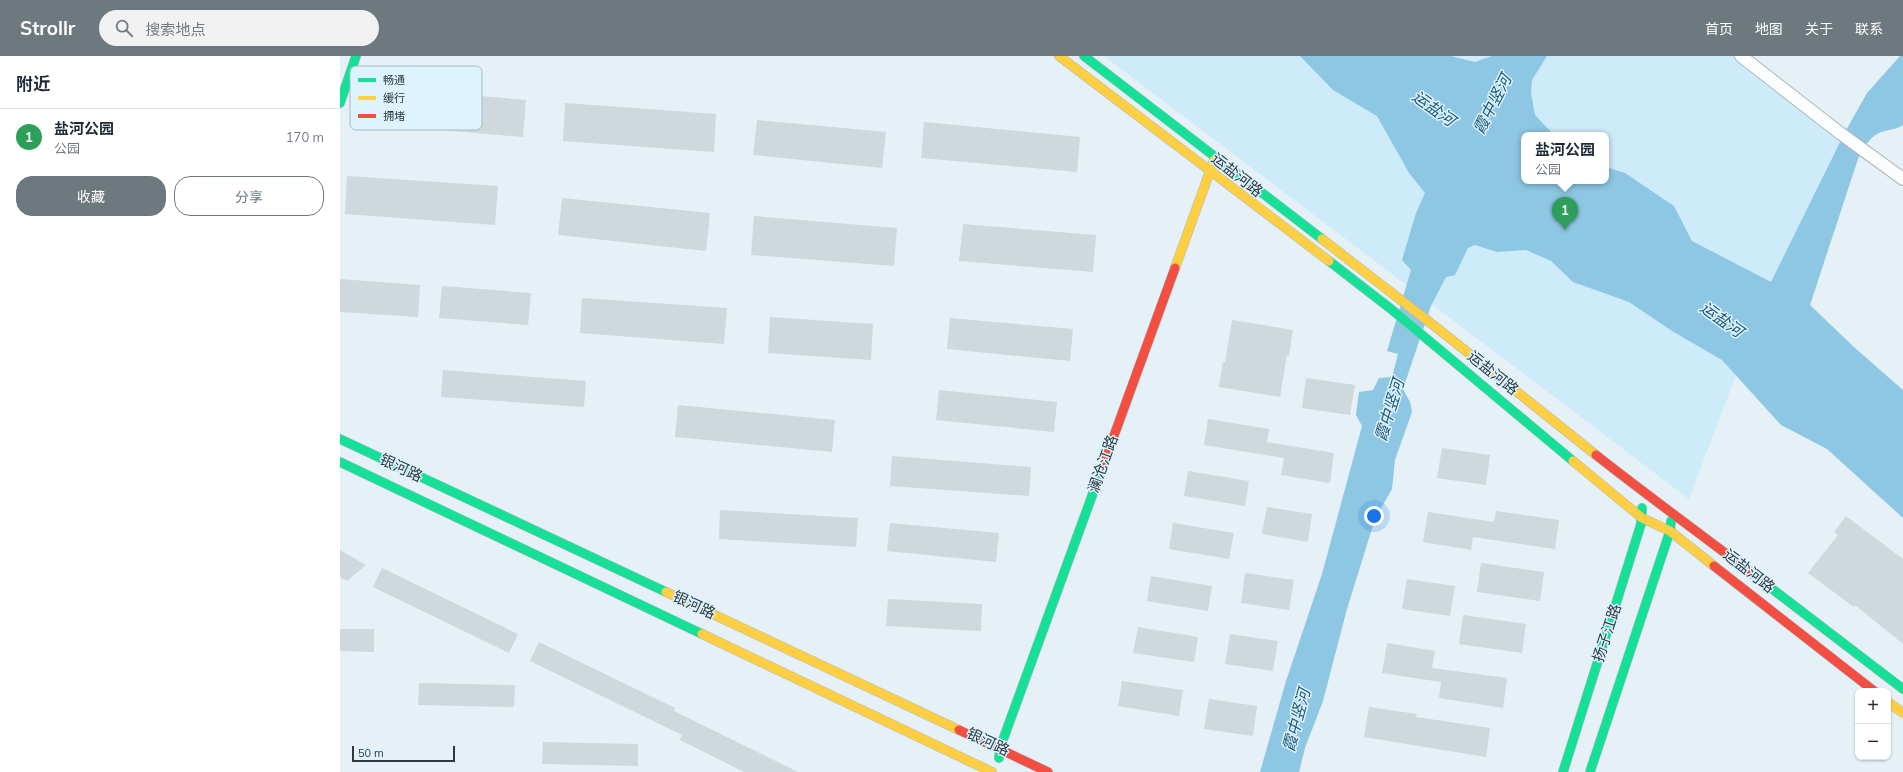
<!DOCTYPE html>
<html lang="zh">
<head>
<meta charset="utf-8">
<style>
  :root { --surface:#fff; --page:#f2f2f3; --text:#1f2937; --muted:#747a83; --line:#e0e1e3; --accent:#6e797f }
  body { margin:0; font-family:Mulish,"Noto Sans SC",sans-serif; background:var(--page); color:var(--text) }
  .controls { position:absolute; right:12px; bottom:12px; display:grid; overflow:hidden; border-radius:8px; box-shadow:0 1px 3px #0004 }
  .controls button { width:36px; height:36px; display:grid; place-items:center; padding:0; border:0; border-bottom:1px solid var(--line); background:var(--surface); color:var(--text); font:20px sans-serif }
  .scale { position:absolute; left:12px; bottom:10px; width:103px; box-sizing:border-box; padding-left:4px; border:2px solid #2e393f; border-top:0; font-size:11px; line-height:14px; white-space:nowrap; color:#2e393f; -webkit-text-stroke:3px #ddf3ff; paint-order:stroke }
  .you { position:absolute; left:1034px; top:460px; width:14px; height:14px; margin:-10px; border:3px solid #fff; border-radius:50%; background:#1a73e8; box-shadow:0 0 0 6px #1a73e833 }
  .badge { display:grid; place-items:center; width:26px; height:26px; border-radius:50%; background:var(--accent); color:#fff; font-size:13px; font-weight:700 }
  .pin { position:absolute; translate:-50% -33px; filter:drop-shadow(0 1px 2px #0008) }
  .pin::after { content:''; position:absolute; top:21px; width:14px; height:12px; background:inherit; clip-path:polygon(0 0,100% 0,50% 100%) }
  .popup { position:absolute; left:1181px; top:76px; width:88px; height:52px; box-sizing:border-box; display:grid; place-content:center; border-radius:8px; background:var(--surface); filter:drop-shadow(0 1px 3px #0005); font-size:13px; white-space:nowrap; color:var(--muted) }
  .popup b { font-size:15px; color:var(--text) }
  .popup::after { content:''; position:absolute; left:50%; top:100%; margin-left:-8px; border:8px solid transparent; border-top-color:var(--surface) }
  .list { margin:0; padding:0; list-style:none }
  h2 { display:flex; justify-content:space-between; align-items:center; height:52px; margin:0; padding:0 16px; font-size:17px }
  h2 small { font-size:13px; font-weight:400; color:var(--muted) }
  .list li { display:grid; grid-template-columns:26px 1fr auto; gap:12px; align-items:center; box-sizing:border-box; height:56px; padding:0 16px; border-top:1px solid var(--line) }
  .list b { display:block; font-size:15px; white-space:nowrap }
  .list p { margin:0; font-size:13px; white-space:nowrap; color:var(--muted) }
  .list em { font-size:13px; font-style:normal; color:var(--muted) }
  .actions { display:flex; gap:8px; padding:12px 16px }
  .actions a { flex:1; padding:9px 0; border:1px solid var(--accent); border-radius:16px; text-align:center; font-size:14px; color:var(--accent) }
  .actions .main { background:var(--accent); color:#fff }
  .icon { flex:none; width:22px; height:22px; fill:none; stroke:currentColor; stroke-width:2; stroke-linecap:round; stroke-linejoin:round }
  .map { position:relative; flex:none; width:1563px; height:716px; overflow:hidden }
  header { display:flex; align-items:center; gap:24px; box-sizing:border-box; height:56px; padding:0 20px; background:var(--accent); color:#fff }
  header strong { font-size:19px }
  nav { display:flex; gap:22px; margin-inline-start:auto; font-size:14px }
  .search { width:280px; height:36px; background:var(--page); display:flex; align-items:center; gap:10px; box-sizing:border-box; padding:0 14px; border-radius:22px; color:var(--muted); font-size:15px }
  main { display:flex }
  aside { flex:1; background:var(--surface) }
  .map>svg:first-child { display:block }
</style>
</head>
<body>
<header>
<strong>Strollr</strong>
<div class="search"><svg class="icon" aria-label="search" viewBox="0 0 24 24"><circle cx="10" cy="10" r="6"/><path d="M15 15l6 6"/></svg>搜索地点</div>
<nav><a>首页</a><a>地图</a><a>关于</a><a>联系</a></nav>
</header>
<main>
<aside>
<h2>附近<small></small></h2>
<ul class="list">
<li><span class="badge" style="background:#2e9e5b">1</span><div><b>盐河公园</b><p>公园</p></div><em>170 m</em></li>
</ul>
<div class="actions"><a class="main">收藏</a><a>分享</a></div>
</aside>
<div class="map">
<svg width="1563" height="716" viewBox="0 0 1563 716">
  <rect width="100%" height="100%" fill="#e5f1f7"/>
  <path fill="#ceebfa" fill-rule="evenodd" d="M 764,0 L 1410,0 L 1505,76 L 1431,227 L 1349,443 ZM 1184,79 L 1266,79 L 1266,125 L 1184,125 Z"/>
  <path fill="#8dc7e3" d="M 960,0 L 1111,0 L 1135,6 L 1152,0 L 1207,0 L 1192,24 L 1191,37 L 1195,59 L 1214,79 L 1184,79 L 1184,125 L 1266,125 L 1266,111 L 1285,117 L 1334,150 L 1352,185 L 1431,226 L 1505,76 L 1527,37 L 1560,0 L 1563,0 L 1563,69 C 1557,73 1552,73 1545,75 C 1530,78 1525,91 1518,103 L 1470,249 L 1515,292 L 1563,334 L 1563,462 L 1487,393 L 1441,369 L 1382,304 L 1332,275 L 1289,246 L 1233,226 L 1211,205 L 1186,194 L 1157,196 L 1135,189 L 1128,192 L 1115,219 L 1106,221 L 1091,250 L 1063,333 L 1070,346 L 1072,356 L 1055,404 L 1052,433 L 1035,463 L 1007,553 L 983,645 L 965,692 L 959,716 L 920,716 L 946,625 L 982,518 L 1022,370 L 1016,359 L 1019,336 L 1033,334 L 1039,322 L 1052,321 L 1058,298 L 1047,295 L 1071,214 L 1062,204 L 1076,157 L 1085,137 L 1069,117 L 1037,60 L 993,34 Z"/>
  <path fill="#ced8dd" d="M 35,31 L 186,44 L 183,81 L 32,68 Z
    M 225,47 L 376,58 L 374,96 L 223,85 Z
    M 417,64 L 546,76 L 542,112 L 413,99 Z
    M 584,66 L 740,81 L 737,116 L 581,102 Z
    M 7,120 L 158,130 L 155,169 L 5,158 Z
    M 222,142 L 370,157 L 366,195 L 218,179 Z
    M 414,160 L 557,172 L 554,210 L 411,199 Z
    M 623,168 L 756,179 L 753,216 L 619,205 Z
    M 0,223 L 80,229 L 78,261 L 0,256 Z
    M 102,230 L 191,237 L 188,269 L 99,262 Z
    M 242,242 L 387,252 L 384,288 L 240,277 Z
    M 430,261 L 533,268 L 531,304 L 428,297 Z
    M 610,262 L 733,273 L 730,305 L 607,293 Z
    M 892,264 L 953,274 L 949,300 L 947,299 L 940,341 L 879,331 L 883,306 L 885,306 Z
    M 103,314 L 246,325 L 244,351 L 101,341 Z
    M 966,322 L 1015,329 L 1010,359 L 962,352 Z
    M 599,334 L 717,346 L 714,376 L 596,364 Z
    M 338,349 L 495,364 L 492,396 L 335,381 Z
    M 868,363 L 929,373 L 927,386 L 994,397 L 990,427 L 941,419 L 944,402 L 864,389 Z
    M 1102,392 L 1150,399 L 1146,429 L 1097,422 Z
    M 552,400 L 691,411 L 689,440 L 550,430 Z
    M 848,415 L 909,425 L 905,450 L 844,440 Z
    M 927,451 L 972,458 L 968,486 L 922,478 Z
    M 380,454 L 518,462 L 516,491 L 379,483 Z
    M 1156,455 L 1219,464 L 1215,493 L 1133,481 L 1131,494 L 1083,486 L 1088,456 L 1154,466 Z
    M 1506,460 L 1563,503 L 1563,588 L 1515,549 L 1514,551 L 1468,517 L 1498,479 L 1494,476 Z
    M 550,467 L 659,477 L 656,506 L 547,495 Z
    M 833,467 L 894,477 L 889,503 L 829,493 Z
    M 0,494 L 26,509 L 7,525 L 0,521 Z
    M 1141,507 L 1204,516 L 1200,545 L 1137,536 Z
    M 42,512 L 178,578 L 169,597 L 33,531 Z
    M 905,517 L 954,524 L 949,554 L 901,547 Z
    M 811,520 L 872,530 L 868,555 L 807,545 Z
    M 1067,523 L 1115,530 L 1110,560 L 1062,553 Z
    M 548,543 L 642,548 L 641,575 L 546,570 Z
    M 1123,559 L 1186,568 L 1182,597 L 1119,588 Z
    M 798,571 L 858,581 L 854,606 L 793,597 Z
    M 0,573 L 34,573 L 34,596 L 0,595 Z
    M 890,578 L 938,585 L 933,615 L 885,608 Z
    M 199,586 L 335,652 L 334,655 L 458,716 L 404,716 L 340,684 L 342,679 L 190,605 Z
    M 1047,587 L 1095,595 L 1092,612 L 1167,622 L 1163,652 L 1099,642 L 1101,626 L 1042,617 Z
    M 782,625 L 843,634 L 839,660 L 778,650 Z
    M 79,627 L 175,629 L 174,651 L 78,649 Z
    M 869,643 L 917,650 L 913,680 L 864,673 Z
    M 1029,651 L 1077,658 L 1076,661 L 1150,672 L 1146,701 L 1024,681 Z
    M 203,686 L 298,688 L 298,710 L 202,708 Z"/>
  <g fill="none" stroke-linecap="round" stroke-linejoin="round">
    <defs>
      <path id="street" d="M 1401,0 L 1500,77 L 1563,123"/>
      <path id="fast" d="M 744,0 L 982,183
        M 0,47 L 16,0
        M 989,205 L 1051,253 L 1233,405
        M 0,383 L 326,536
        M 0,406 L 362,578
        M 1414,519 L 1563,633
        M 659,702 L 660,692 L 764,407
        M 1223,716 L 1301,468 L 1302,452
        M 1250,716 L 1330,475 L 1331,465"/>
      <path id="slow" d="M 719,0 L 989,205
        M 982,183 L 1097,272 L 1256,399
        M 835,212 L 874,104
        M 1233,405 L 1302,462 L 1330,475 L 1374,510
        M 326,536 L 619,674
        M 362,578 L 652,716
        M 1548,646 L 1563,657"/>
      <path id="jam" d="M 1256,399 C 1308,440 1362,479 1414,519
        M 764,407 L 835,212
        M 1374,510 L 1534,635
        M 619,674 L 708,716"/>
    </defs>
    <use href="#street" stroke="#adb8bd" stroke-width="14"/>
    <use href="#fast" stroke="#adb8bd" stroke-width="10"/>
    <use href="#slow" stroke="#adb8bd" stroke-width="10"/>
    <use href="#jam" stroke="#adb8bd" stroke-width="10"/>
    <use href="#street" stroke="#fbfdfe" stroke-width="12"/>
    <use href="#fast" stroke="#16e098" stroke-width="9"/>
    <use href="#slow" stroke="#ffcf43" stroke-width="9"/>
    <use href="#jam" stroke="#f24e42" stroke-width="9"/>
  </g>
  <g text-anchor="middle" stroke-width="3" stroke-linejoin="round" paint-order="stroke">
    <g font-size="15" fill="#2e393f" stroke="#ddf3ff">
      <text transform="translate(897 119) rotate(38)" y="5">运盐河路</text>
      <text transform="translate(1153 317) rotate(39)" y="5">运盐河路</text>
      <text transform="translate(763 408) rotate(-70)" y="5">澜沧江路</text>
      <text transform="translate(61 412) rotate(25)" y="5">银河路</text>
      <text transform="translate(1409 515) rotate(38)" y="5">运盐河路</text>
      <text transform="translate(354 549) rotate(25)" y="5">银河路</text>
      <text transform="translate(1267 577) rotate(-72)" y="5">扬子江路</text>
      <text transform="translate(648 686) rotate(25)" y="5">银河路</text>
    </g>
    <g font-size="16" font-style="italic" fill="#1c5974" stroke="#ddf3ff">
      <text transform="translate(1152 48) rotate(-63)" y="6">霞中竖河</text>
      <text transform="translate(1094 52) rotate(36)" y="6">运盐河</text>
      <text transform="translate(1382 263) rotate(36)" y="6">运盐河</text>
      <text transform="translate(1049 354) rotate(-73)" y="6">霞中竖河</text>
      <text transform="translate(956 664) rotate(-75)" y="6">霞中竖河</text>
    </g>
  </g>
  <rect x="10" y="10" width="132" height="64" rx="6" fill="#ddf3ff" stroke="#a8bbc5" stroke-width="1"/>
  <rect x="18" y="22" width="18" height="4" fill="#16e098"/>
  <rect x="18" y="40" width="18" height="4" fill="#ffcf43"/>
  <rect x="18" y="58" width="18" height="4" fill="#f24e42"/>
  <g font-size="11" fill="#2e393f">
    <text x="43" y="28">畅通</text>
    <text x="43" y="46">缓行</text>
    <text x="43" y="64">拥堵</text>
  </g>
</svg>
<div class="controls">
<button>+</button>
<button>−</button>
</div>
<div class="scale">50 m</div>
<div class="you"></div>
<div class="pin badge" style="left:1225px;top:174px;background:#2e9e5b">1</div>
<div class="popup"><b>盐河公园</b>公园</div>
</div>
</main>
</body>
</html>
